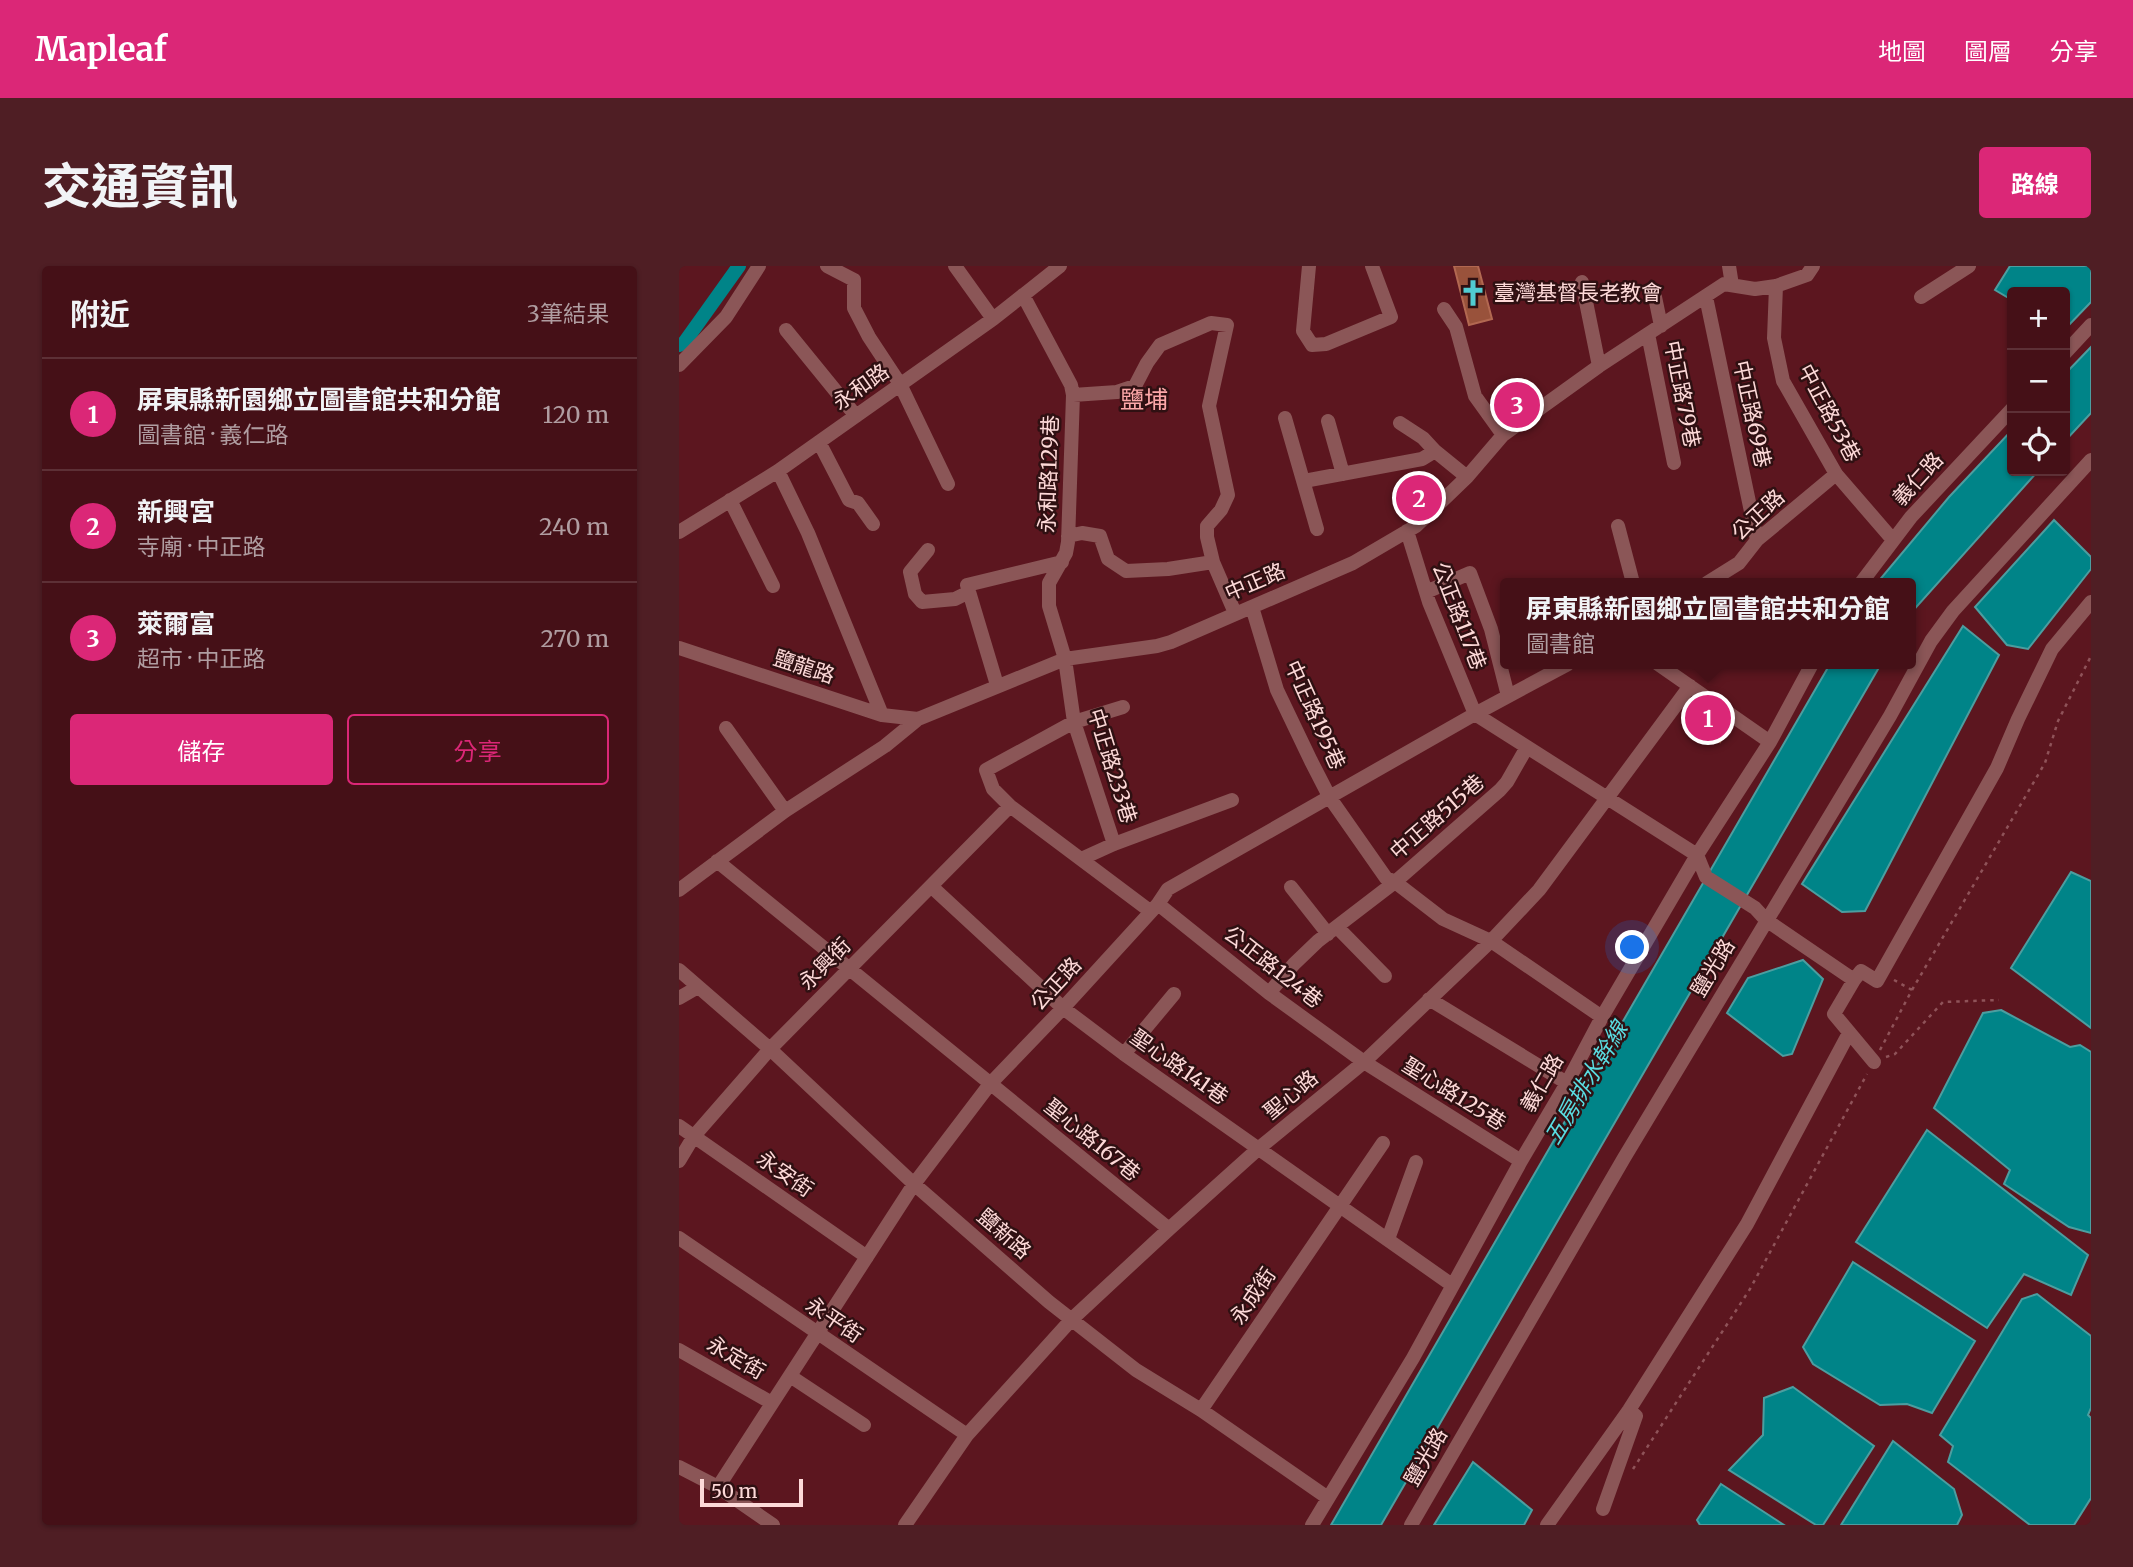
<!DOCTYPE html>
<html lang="zh-TW">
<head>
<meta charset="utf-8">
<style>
  :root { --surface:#451017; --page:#4f1e24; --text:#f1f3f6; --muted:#b09da1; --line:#5d3036; --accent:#db2777 }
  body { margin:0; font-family:Merriweather,"Noto Sans TC",serif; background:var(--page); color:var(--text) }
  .controls { position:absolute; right:21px; top:21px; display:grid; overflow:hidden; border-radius:7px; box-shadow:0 2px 5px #0004 }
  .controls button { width:63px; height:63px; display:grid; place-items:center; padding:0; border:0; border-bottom:2px solid var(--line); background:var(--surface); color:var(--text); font:35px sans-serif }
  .scale { position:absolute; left:21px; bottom:18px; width:103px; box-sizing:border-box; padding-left:7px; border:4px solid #fdd9d8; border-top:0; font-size:19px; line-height:24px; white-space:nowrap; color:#fdd9d8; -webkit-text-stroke:5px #2f1012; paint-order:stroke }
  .you { position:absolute; left:954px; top:682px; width:24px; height:24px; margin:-18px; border:5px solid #fff; border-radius:50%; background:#1a73e8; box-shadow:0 0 0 10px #1a73e833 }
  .badge { display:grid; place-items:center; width:46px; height:46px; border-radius:50%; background:var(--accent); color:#fff; font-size:23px; font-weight:700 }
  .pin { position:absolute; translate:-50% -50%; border:4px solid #fff; box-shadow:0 2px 7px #0006 }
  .popup { position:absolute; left:821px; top:312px; width:416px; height:91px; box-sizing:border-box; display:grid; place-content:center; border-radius:7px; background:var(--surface); filter:drop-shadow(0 2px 5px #0005); font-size:23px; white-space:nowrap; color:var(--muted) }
  .popup b { font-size:26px; color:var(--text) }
  .popup::after { content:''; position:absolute; left:50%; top:100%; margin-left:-14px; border:14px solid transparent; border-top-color:var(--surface) }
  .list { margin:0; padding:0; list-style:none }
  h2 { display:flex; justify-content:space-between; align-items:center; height:91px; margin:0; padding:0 28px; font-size:30px }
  h2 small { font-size:23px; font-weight:400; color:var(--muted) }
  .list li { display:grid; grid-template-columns:46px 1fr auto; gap:21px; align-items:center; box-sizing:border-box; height:112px; padding:0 28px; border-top:2px solid var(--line) }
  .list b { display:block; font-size:26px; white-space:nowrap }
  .list p { margin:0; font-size:23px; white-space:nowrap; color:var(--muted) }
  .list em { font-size:23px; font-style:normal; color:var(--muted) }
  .actions { display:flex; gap:14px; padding:21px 28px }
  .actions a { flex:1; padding:16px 0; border:2px solid var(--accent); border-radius:7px; text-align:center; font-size:24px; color:var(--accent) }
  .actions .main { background:var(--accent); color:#fff }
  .icon { flex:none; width:38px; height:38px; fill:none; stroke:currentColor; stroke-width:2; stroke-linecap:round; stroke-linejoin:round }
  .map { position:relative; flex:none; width:1412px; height:1259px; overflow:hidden; border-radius:7px }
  header { display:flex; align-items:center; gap:42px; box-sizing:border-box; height:98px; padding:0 35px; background:var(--accent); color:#fff }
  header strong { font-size:33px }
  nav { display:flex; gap:38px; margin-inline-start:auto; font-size:24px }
  .intro { display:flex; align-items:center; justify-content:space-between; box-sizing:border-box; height:168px; padding:0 42px }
  h1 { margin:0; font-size:49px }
  .button { padding:18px 32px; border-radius:7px; background:var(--accent); color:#fff; font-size:24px; font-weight:700 }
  main { display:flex; gap:42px; padding:0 42px }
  aside { flex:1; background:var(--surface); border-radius:7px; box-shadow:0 2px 5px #0004 }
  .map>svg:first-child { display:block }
</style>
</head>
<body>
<header>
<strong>Mapleaf</strong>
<nav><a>地圖</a><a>圖層</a><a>分享</a></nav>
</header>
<div class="intro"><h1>交通資訊</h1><a class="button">路線</a></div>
<main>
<aside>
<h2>附近<small>3筆結果</small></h2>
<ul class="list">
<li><span class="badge">1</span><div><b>屏東縣新園鄉立圖書館共和分館</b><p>圖書館 · 義仁路</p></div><em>120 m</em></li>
<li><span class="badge">2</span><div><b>新興宮</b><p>寺廟 · 中正路</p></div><em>240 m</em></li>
<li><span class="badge">3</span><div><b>萊爾富</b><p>超市 · 中正路</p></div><em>270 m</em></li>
</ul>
<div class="actions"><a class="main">儲存</a><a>分享</a></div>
</aside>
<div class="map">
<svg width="1412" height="1259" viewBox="0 0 1412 1259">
  <rect width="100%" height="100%" fill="#5c161f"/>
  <path fill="#008488" stroke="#4c9ea0" stroke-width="2" d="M 1331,0 L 1412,0 L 1412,36 L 1388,61 L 1386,61 L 1386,26 L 1333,26 L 1333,34 L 1316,24 Z
    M 1412,81 L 1412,147 L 1386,175 L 1386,108 Z
    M 1333,164 L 1333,205 L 1359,205 L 1232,347 L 1232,317 L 1198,317 L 1270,231 Z
    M 1375,254 L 1412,291 L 1412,303 L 1349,383 L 1328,379 L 1296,341 Z
    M 1284,360 L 1320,389 L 1186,645 L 1163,646 L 1123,618 Z
    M 1151,398 L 1202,398 L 702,1259 L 652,1259 Z
    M 1392,606 L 1412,615 L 1412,762 L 1332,702 Z
    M 1124,694 L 1144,713 L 1113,788 L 1104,790 L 1048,747 L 1069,712 Z
    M 1322,744 L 1391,781 L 1401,779 L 1412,786 L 1412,967 L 1390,961 L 1325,918 L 1331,904 L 1255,842 L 1304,747 Z
    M 1248,864 L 1409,989 L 1392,1029 L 1345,1008 L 1308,1062 L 1177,976 Z
    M 1174,996 L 1296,1075 L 1253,1147 L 1228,1138 L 1201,1139 L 1134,1098 L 1124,1081 Z
    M 1358,1028 L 1412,1070 L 1412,1142 L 1409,1149 L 1412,1152 L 1412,1232 L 1395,1259 L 1351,1259 L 1269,1196 L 1274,1180 L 1261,1169 L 1343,1033 Z
    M 1114,1121 L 1195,1180 L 1144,1259 L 1137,1259 L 1050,1204 L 1084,1169 L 1085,1132 Z
    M 1214,1175 L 1275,1223 L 1283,1249 L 1278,1259 L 1162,1259 Z
    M 794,1196 L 853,1244 L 845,1259 L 755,1259 Z
    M 1042,1218 L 1105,1259 L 1021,1259 L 1018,1254 Z"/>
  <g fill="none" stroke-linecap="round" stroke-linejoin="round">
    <path stroke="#008488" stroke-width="14" d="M 0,79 L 5,77 L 60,0"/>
  </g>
  <path fill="#99523b" stroke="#b26851" stroke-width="2" d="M 775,0 L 799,0 L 813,53 L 790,59 Z
    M 741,216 L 757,235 L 740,249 L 724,230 Z
    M 1026,444 L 1051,461 L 1041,476 L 1030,468 L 1026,475 L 1012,465 Z"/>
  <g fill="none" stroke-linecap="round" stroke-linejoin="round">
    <path stroke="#8f5359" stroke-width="2.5" stroke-dasharray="3.5 5" stroke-linecap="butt" d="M 1215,714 L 1233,724
      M 1201,784 L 1233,724 L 1366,497 L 1379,455 L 1412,390
      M 1207,791 L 1216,788 L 1264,736 L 1320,734
      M 954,1203 L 1071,1023 L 1188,808"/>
    <path stroke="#8b5657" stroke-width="14" d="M 148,0 L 175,14 L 175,42 L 190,71 L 221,118 L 269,218
      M 276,0 L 314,53
      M 630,0 L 624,65 L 633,79 L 647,78 L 712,51 L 693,0
      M 1050,0 L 1053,19
      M 903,16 L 920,100
      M 1097,20 L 1095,72 L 1104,115 L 1157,208 L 1214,274
      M 344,29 L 392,119 L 394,129 L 389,276 L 387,287 L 370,317 L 370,340 L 386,393 L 395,456 L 435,578
      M 976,31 L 982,60
      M 1027,31 L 1078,274
      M 1242,31 L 1290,0
      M 765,43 L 777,61 L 796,130 L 824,169
      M 107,64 L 177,150
      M 969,68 L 995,197
      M 1386,87 L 1412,59
      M 0,99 L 47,51 L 80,0
      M 394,129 L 438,126 L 456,120 L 468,97 L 481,79 L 532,57 L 548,59 L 530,140 L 549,229 L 542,244 L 528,260 L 528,271 L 534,296 L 556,347
      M 606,152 L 638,263
      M 649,155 L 664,208
      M 721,157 L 744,172 L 756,185
      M 140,176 L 170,234 L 179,237 L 194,258
      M 99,205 L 129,267 L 203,449
      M 625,215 L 743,193 L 756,185 L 788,211
      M 51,234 L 94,320
      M 939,260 L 954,317
      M 728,265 L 750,336 L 796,448 L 1018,589 L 1027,611 L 1076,642 L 1087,654 L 1175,714 L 1155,748 L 1195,796
      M 0,266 L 99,205 L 314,53 L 381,0
      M 389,270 L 403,267 L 421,270 L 429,293 L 447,305 L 489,303 L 534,296
      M 249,284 L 231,306 L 236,328 L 243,336 L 276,333 L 290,326
      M 1028,317 L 1060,297 L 1078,274 L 1157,208
      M 1182,317 L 1232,251 L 1333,143
      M 747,326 L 791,307 L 812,363 L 829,430
      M 573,341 L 598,424 L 632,495 L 651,532 L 707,612 L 716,616 L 764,653 L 812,675 L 923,751
      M 0,382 L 203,449 L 239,453
      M 979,398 L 1091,476
      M 318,419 L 288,319 L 383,296
      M 444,441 L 395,456 L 307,504 L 314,523 L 331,540 L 471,645
      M 47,462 L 106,545
      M 402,593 L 435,578 L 553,534
      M 38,595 L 490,963
      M 253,621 L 384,742 L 445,788 L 773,1019
      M 612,621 L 649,668
      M 0,624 L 106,545 L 206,480 L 239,453 L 386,393 L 478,380 L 492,376 L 674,297 L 737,260 L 788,211 L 824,169 L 920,100 L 1045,18 L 1076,23 L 1097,20 L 1128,9 L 1134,0
      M 479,638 L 590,727 L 685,796 L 842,895
      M 658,661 L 706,710
      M 0,704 L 91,783 L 235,918 L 370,1036 L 457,1104 L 522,1144 L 649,1232
      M 1175,714 L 1182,705 L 1198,715 L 1318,502 L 1339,453 L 1373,383 L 1412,336
      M 590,727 L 615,698 L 639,675 L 716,616 L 821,524 L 828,516 L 848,481
      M 0,732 L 19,721
      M 750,733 L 888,817
      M 445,788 L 495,728
      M 0,860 L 188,991
      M 0,895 L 15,870 L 91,783 L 331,540
      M 0,972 L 288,1169
      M 709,973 L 737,896
      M 0,1084 L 93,1137
      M 111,1110 L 185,1159
      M 522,1144 L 704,877
      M 0,1201 L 39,1221 L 94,1259
      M 39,1221 L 235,918 L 311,818 L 384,742 L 479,638 L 489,623 L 796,448 L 889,398
      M 924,1243 L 957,1150 L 950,1144
      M 226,1259 L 288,1169 L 393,1053 L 490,963 L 579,883 L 685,796 L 812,675 L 860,624 L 1011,420
      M 633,1259 L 734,1092 L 842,895 L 888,817 L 923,751 L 1018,589 L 1091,476 L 1133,398
      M 732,1259 L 945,892 L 1211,450 L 1252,375 L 1274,345 L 1412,194
      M 868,1259 L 950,1144 L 1068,958 L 1170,767"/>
  </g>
  <defs>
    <symbol id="church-bare" viewBox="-9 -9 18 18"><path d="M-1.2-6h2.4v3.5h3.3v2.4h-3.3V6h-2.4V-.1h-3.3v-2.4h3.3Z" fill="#51ccd1" stroke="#2f1012" stroke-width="2.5" paint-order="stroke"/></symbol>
  </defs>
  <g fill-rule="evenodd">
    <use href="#church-bare" x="775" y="8" width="38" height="38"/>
  </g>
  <g text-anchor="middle" stroke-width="5" stroke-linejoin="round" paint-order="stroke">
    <g font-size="21" fill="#fdd9d8" stroke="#2f1012" text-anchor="start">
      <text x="815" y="34">臺灣基督長老教會</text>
    </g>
    <g font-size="21" fill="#fdd9d8" stroke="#2f1012">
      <text transform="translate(182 121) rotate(-35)" y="7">永和路</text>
      <text transform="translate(1003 128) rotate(79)" y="7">中正路79巷</text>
      <text transform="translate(1150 147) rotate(62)" y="7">中正路53巷</text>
      <text transform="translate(1073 148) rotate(78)" y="7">中正路69巷</text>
      <text transform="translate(370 208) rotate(-88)" y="7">永和路129巷</text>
      <text transform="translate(1239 213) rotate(-48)" y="7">義仁路</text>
      <text transform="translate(1079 249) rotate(-43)" y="7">公正路</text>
      <text transform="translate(576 316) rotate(-23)" y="7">中正路</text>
      <text transform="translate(780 350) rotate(69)" y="7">公正路117巷</text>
      <text transform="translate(125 401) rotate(18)" y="7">鹽龍路</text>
      <text transform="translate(636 449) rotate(66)" y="7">中正路195巷</text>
      <text transform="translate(433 500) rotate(73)" y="7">中正路233巷</text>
      <text transform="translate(758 551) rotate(-41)" y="7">中正路515巷</text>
      <text transform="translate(146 698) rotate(-45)" y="7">永興街</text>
      <text transform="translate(594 701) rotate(38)" y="7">公正路124巷</text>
      <text transform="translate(1034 702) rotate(-59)" y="7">鹽光路</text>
      <text transform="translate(377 718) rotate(-47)" y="7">公正路</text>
      <text transform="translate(500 801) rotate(35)" y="7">聖心路141巷</text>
      <text transform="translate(863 817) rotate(-60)" y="7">義仁路</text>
      <text transform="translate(775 828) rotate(32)" y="7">聖心路125巷</text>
      <text transform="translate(612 829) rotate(-40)" y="7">聖心路</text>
      <text transform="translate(413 874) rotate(39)" y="7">聖心路167巷</text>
      <text transform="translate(106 908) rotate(35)" y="7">永安街</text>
      <text transform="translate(325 968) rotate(41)" y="7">鹽新路</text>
      <text transform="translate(574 1030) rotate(-56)" y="7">永成街</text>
      <text transform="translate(155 1054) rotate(34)" y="7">永平街</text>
      <text transform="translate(57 1092) rotate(30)" y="7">永定街</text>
      <text transform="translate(747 1191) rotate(-60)" y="7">鹽光路</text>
    </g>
    <g font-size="23" font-style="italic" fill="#5adce1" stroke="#2f1012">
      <text transform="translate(907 817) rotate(-59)" y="8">五房排水幹線</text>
    </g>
    <g font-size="24" fill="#fda8a9" stroke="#2f1012">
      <text x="465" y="142">鹽埔</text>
    </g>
  </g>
</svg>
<div class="controls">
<button>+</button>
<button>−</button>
<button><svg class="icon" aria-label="locate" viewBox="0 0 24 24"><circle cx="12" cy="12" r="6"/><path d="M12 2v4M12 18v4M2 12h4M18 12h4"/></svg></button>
</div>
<div class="scale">50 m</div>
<div class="you"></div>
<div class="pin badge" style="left:1029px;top:452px">1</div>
<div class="popup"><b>屏東縣新園鄉立圖書館共和分館</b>圖書館</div>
<div class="pin badge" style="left:740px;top:232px">2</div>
<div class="pin badge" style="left:838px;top:139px">3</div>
</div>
</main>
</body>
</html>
